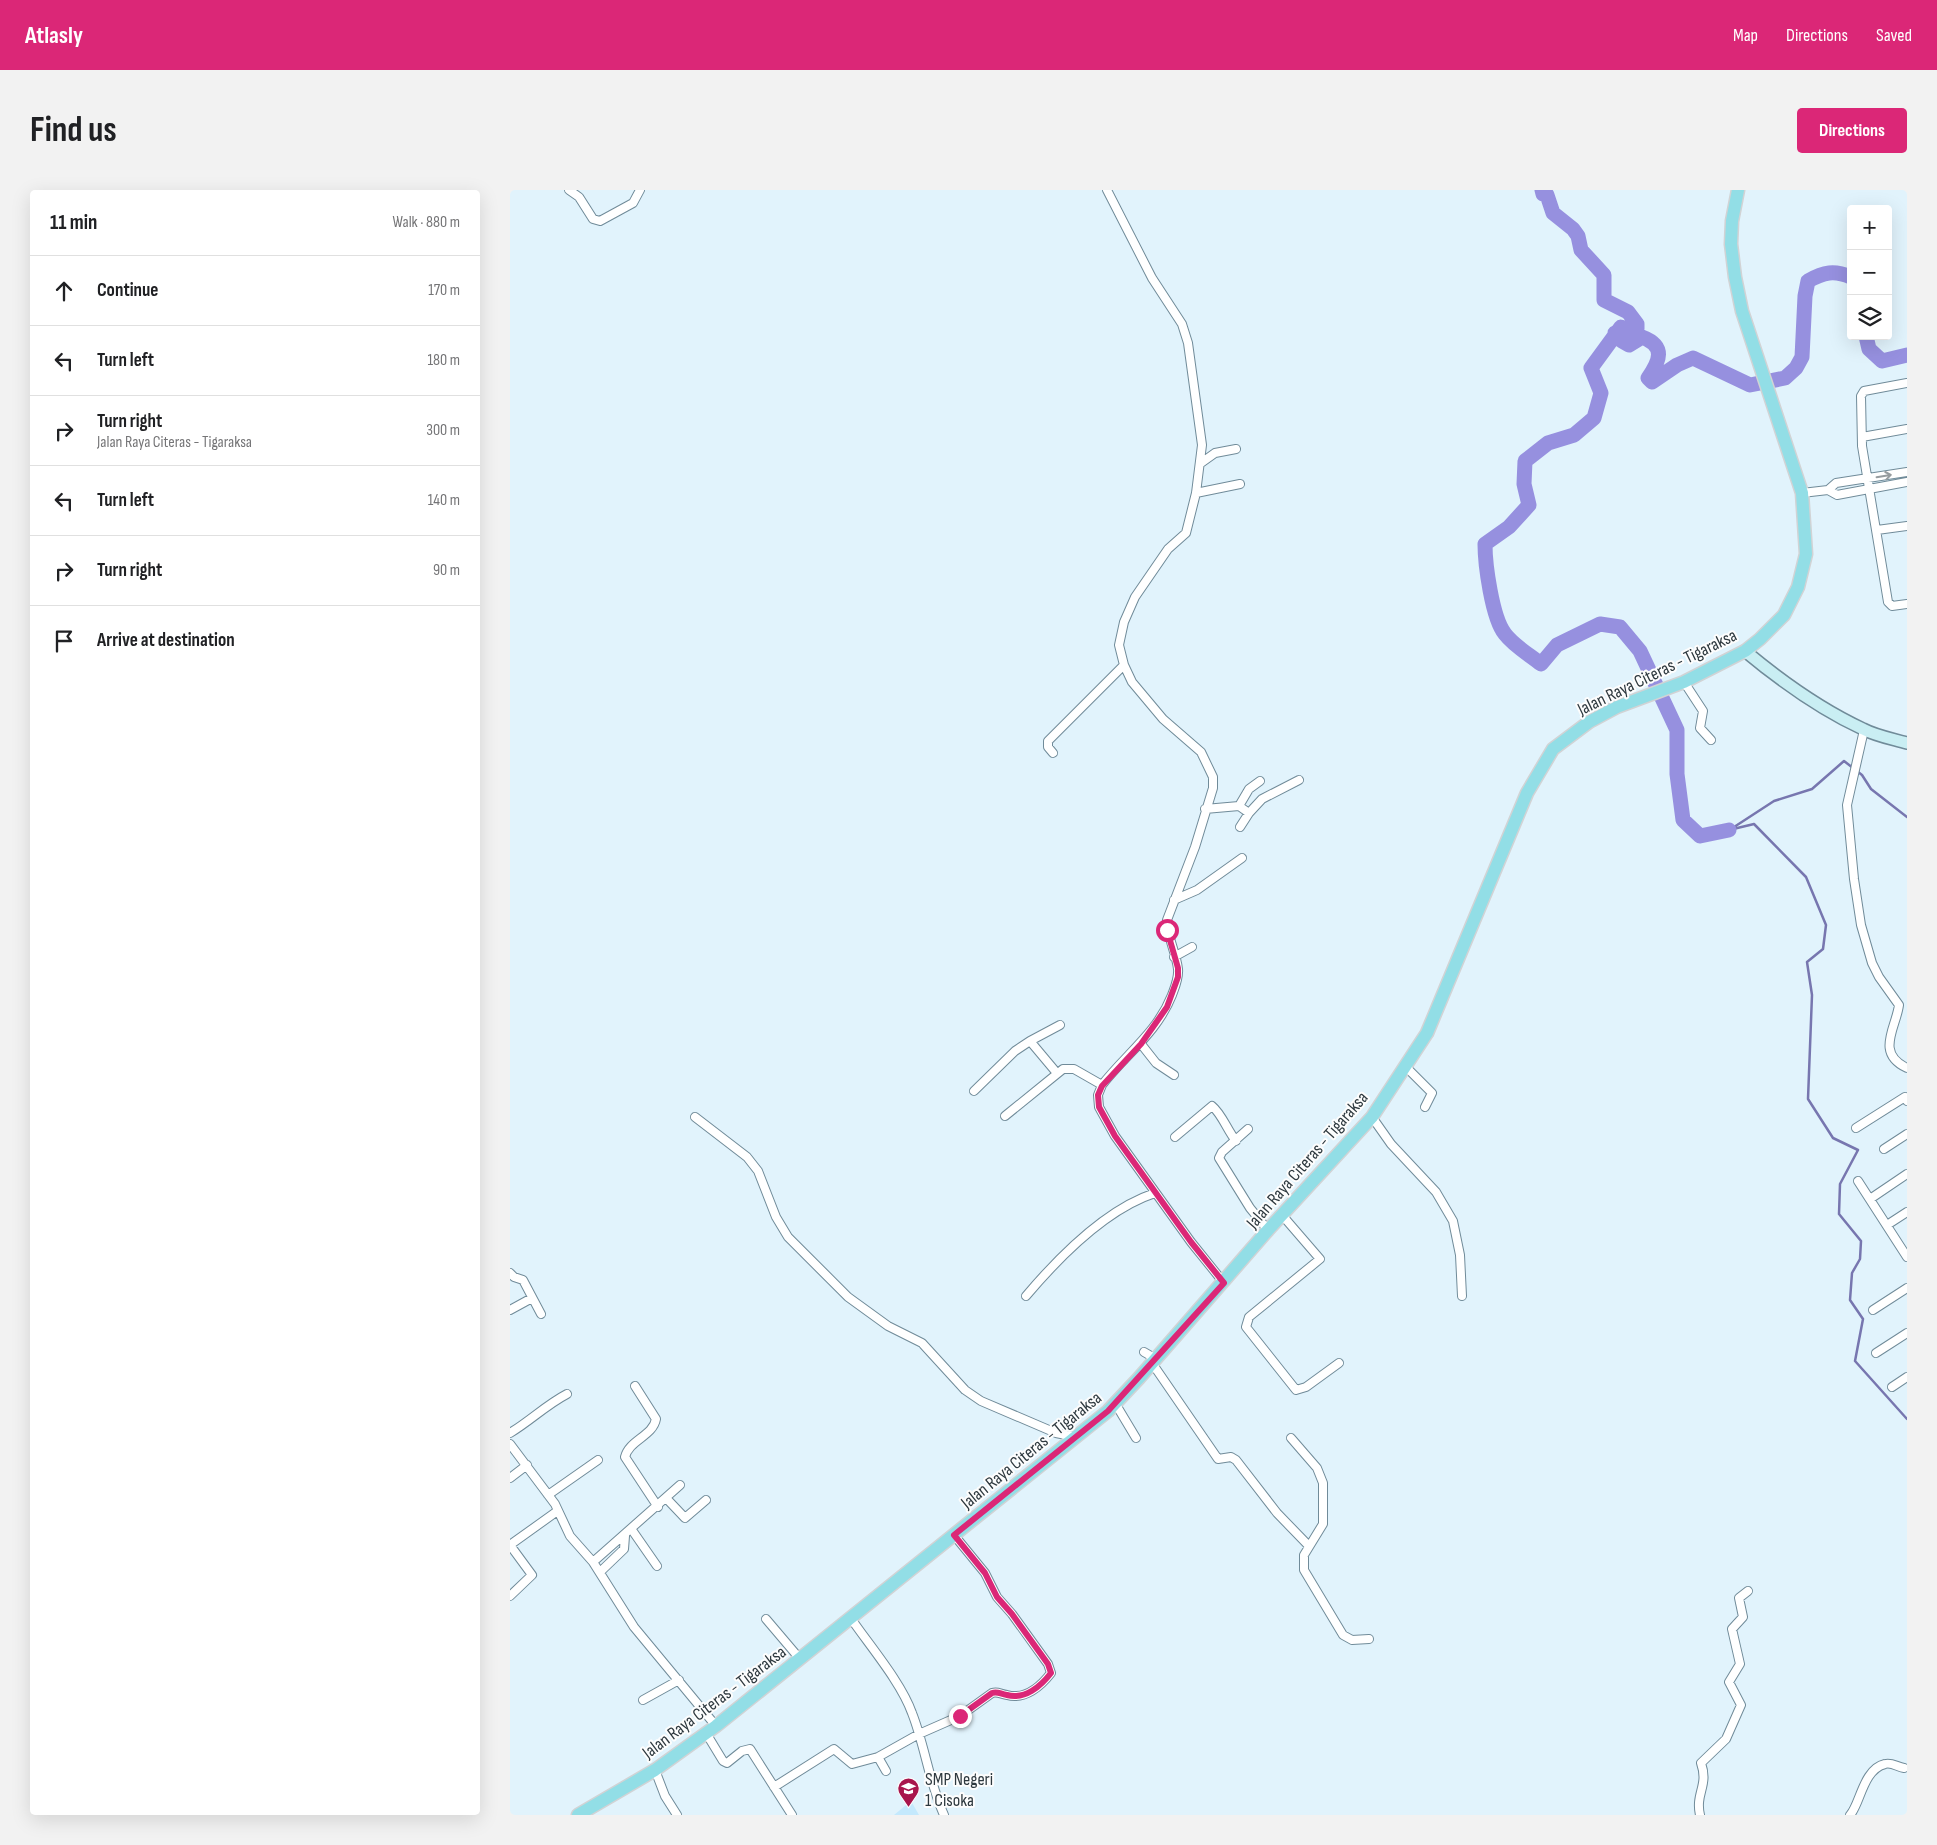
<!DOCTYPE html>
<html lang="en">
<head>
<meta charset="utf-8">
<style>
  :root { --surface:#fff; --page:#f2f2f2; --text:#202124; --muted:#757577; --line:#e0e0e0; --accent:#db2777 }
  body { margin:0; font-family:"Sofia Sans Condensed",sans-serif; background:var(--page); color:var(--text) }
  .controls { position:absolute; right:15px; top:15px; display:grid; overflow:hidden; border-radius:5px; box-shadow:0 5px 20px #0002 }
  .controls button { width:45px; height:45px; display:grid; place-items:center; padding:0; border:0; border-bottom:1px solid var(--line); background:var(--surface); color:var(--text); font:25px sans-serif }
  .stop { position:absolute; width:15px; height:15px; margin:-11px; border:4px solid #db2777; border-radius:50%; background:#fff }
  .stop.end { background:#db2777; border-color:#fff; box-shadow:0 1px 5px #0008 }
  .list { margin:0; padding:0; list-style:none }
  h2 { display:flex; justify-content:space-between; align-items:center; height:65px; margin:0; padding:0 20px; font-size:21px }
  h2 small { font-size:16px; font-weight:400; color:var(--muted) }
  .list li { display:grid; grid-template-columns:32px 1fr auto; gap:15px; align-items:center; box-sizing:border-box; height:70px; padding:0 20px; border-top:1px solid var(--line) }
  .list b { display:block; font-size:19px; white-space:nowrap }
  .list p { margin:0; font-size:16px; white-space:nowrap; color:var(--muted) }
  .list em { font-size:16px; font-style:normal; color:var(--muted) }
  .icon { flex:none; width:28px; height:28px; fill:none; stroke:currentColor; stroke-width:2; stroke-linecap:round; stroke-linejoin:round }
  .map { position:relative; flex:none; width:1397px; height:1625px; overflow:hidden; border-radius:5px }
  header { display:flex; align-items:center; gap:30px; box-sizing:border-box; height:70px; padding:0 25px; background:var(--accent); color:#fff }
  header strong { font-size:24px }
  nav { display:flex; gap:28px; margin-inline-start:auto; font-size:18px }
  .intro { display:flex; align-items:center; justify-content:space-between; box-sizing:border-box; height:120px; padding:0 30px }
  h1 { margin:0; font-size:35px }
  .button { padding:12px 22px; border-radius:5px; background:var(--accent); color:#fff; font-size:18px; font-weight:700 }
  main { display:flex; gap:30px; padding:0 30px }
  aside { flex:1; background:var(--surface); border-radius:5px; box-shadow:0 5px 20px #0002 }
  .map>svg:first-child { display:block }
</style>
</head>
<body>
<header>
<strong>Atlasly</strong>
<nav><a>Map</a><a>Directions</a><a>Saved</a></nav>
</header>
<div class="intro"><h1>Find us</h1><a class="button">Directions</a></div>
<main>
<aside>
<h2>11 min<small>Walk · 880 m</small></h2>
<ul class="list">
<li><svg class="icon" aria-label="ahead" viewBox="0 0 24 24"><path d="M12 20V5M6 11l6-6 6 6"/></svg><div><b>Continue</b></div><em>170 m</em></li>
<li><svg class="icon" aria-label="left" viewBox="0 0 24 24"><path d="M17 20v-9H6M10 6l-5 5 5 5"/></svg><div><b>Turn left</b></div><em>180 m</em></li>
<li><svg class="icon" aria-label="right" viewBox="0 0 24 24"><path d="M7 20v-9h11M14 6l5 5-5 5"/></svg><div><b>Turn right</b><p>Jalan Raya Citeras - Tigaraksa</p></div><em>300 m</em></li>
<li><svg class="icon" aria-label="left" viewBox="0 0 24 24"><path d="M17 20v-9H6M10 6l-5 5 5 5"/></svg><div><b>Turn left</b></div><em>140 m</em></li>
<li><svg class="icon" aria-label="right" viewBox="0 0 24 24"><path d="M7 20v-9h11M14 6l5 5-5 5"/></svg><div><b>Turn right</b></div><em>90 m</em></li>
<li><svg class="icon" aria-label="arrive" viewBox="0 0 24 24"><path d="M6 21V4h12l-3 4 3 4H6"/></svg><div><b>Arrive at destination</b></div></li>
</ul>
</aside>
<div class="map">
<svg width="1397" height="1625" viewBox="0 0 1397 1625">
  <rect width="100%" height="100%" fill="#e1f3fc"/>
  <path fill="#c4e9fd" d="M 401,1611 L 409,1625 L 384,1625 Z"/>
  <g fill="none" stroke-linecap="round" stroke-linejoin="round">
    <path stroke="#7776af" stroke-width="2.5" d="M 1221,639 L 1264,611 L 1302,599 L 1334,571 L 1352,585 L 1361,599 L 1397,627
      M 1219,640 L 1244,634 L 1296,687 L 1316,735 L 1313,759 L 1297,772 L 1302,805 L 1298,909 L 1323,948 L 1348,960 L 1330,994 L 1329,1024 L 1351,1051 L 1350,1069 L 1342,1083 L 1340,1110 L 1353,1129 L 1345,1171 L 1397,1229"/>
    <path stroke="#9690df" stroke-width="15" d="M 1032,0 L 1033,4 L 1037,5 L 1043,23 L 1063,39 L 1068,46 L 1071,60 L 1094,85 L 1094,110 L 1118,122 L 1127,134 L 1127,139 L 1120,140 L 1111,137 L 1081,178 L 1091,203 L 1084,228 L 1064,245 L 1038,253 L 1015,271 L 1014,294 L 1019,315 L 999,337 L 975,354 C 975,374 982,428 995,444 C 1004,456 1020,465 1031,474 L 1047,455 L 1090,434 L 1110,437 L 1130,461 L 1167,540 L 1167,584 L 1173,630 L 1190,646 L 1219,640
      M 1105,143 L 1112,151 L 1119,155 L 1132,147 C 1156,156 1150,171 1138,188 L 1142,192 L 1167,175 L 1183,168 L 1240,195 L 1275,188 L 1286,178 L 1292,167 L 1295,106 L 1298,91 C 1314,82 1324,80 1341,87
      M 1356,146 L 1359,159 L 1372,171 L 1397,165"/>
    <defs>
      <path id="street" d="M 59,0 L 69,7 L 83,29 L 90,31 L 123,13 L 130,0
        M 597,0 L 642,88 L 672,134 L 678,153 L 692,255 L 686,303 L 676,343 L 658,359 L 625,407 L 614,432 L 609,455 L 614,475 L 622,492 L 653,529 L 691,562 L 703,587 L 703,598 L 685,657 L 657,730 C 657,747 666,762 668,779 C 669,788 665,797 662,805 C 647,843 616,864 592,895 L 588,905 L 589,917 L 605,946 L 681,1052 L 714,1093
        M 1397,193 L 1354,201 L 1351,206 L 1352,256 L 1378,412 L 1382,416 L 1397,414
        M 1352,247 L 1397,239
        M 691,273 L 705,263 L 726,259
        M 1318,300 L 1327,305 L 1397,292
        M 686,303 L 730,294
        M 1292,303 L 1318,300 L 1326,293 L 1397,282
        M 1367,340 L 1397,336
        M 1174,492 L 1193,521 L 1190,538 L 1201,550
        M 1354,540 L 1337,615 L 1344,689 L 1351,735 L 1362,773 L 1369,787 L 1389,815 C 1386,838 1365,863 1397,878
        M 543,563 L 538,557 L 538,551 L 614,475
        M 729,616 L 739,623 L 752,609 L 789,590
        M 695,619 L 729,616 L 739,599 L 750,591
        M 730,637 L 739,623
        M 664,710 L 687,700 L 732,668
        M 664,767 L 682,757
        M 520,851 L 550,835
        M 631,854 L 646,873 L 664,885
        M 895,876 L 922,903 L 915,917
        M 464,901 L 505,861 L 520,851 L 546,882
        M 495,926 L 553,879 L 564,879 L 592,895
        M 185,927 L 237,967 L 248,981 L 266,1027 L 278,1047 L 338,1107 L 378,1136 L 412,1153 L 455,1200 L 471,1211 L 546,1243 L 566,1247
        M 862,927 L 881,954 L 926,1002 L 943,1031 L 950,1065 L 952,1106
        M 1346,938 L 1395,907 L 1397,911
        M 738,939 L 712,962 L 709,968 L 740,1018 L 758,1040
        M 665,947 L 702,916 C 712,924 717,940 726,951
        M 1374,959 L 1397,944
        M 1348,991 L 1397,1067
        M 1360,1009 L 1397,984
        M 772,1025 L 810,1069 L 739,1127 L 736,1137 L 786,1200 L 796,1197 L 829,1173
        M 1377,1035 L 1397,1022
        M 0,1083 L 4,1087 L 13,1090 L 31,1124
        M 516,1106 C 549,1067 596,1019 645,1003
        M 0,1120 L 22,1108
        M 1363,1120 L 1397,1098
        M 634,1162 L 646,1169
        M 1366,1163 L 1397,1143
        M 642,1173 L 708,1269 L 721,1267 L 726,1270 L 767,1323 L 798,1355
        M 125,1196 L 146,1229 C 143,1246 119,1250 115,1267 L 148,1317
        M 1382,1197 L 1397,1187
        M 605,1213 L 626,1248
        M 0,1243 C 20,1231 36,1215 57,1204
        M 781,1248 L 807,1278 L 813,1293 L 813,1334 L 794,1365 L 794,1380 L 833,1445 L 842,1450 L 859,1449
        M 0,1254 L 45,1314 L 60,1346 L 83,1372 L 124,1437 L 206,1536
        M 0,1288 L 17,1275
        M 38,1305 L 88,1270
        M 156,1308 L 175,1328 L 196,1310
        M 122,1340 L 147,1376
        M 0,1355 L 22,1385 L 0,1406
        M 0,1355 L 46,1322
        M 83,1372 L 170,1295
        M 90,1382 L 114,1359 L 115,1346
        M 340,1427 C 359,1455 391,1492 402,1523 C 415,1556 419,1592 434,1625
        M 256,1429 L 290,1469
        M 133,1510 L 169,1490
        M 196,1543 L 213,1571 L 217,1573 L 232,1561 L 240,1559 L 282,1625
        M 145,1580 L 155,1606 L 167,1625
        M 376,1581 L 368,1567 L 409,1544 L 450,1526 L 482,1503 C 488,1501 490,1504 497,1505 C 515,1510 531,1496 541,1483 L 538,1474 L 502,1424 L 487,1407 L 475,1383 L 444,1345
        M 264,1597 L 324,1559 L 342,1574 L 368,1567
        M 1190,1625 C 1185,1603 1199,1596 1191,1573 L 1216,1549 L 1231,1515 L 1219,1492 L 1230,1474 L 1222,1439 L 1233,1427 L 1229,1408 L 1238,1401
        M 1340,1625 C 1350,1615 1353,1579 1375,1574 C 1382,1572 1387,1577 1394,1578"/>
      <path id="secondary" d="M 1235,461 C 1271,491 1310,519 1353,539 C 1366,546 1383,549 1397,553"/>
      <path id="primary" d="M 68,1625 L 145,1580 L 206,1536 L 598,1221 L 629,1188 L 758,1040 L 862,927 L 917,843 L 1017,603 L 1043,559 L 1079,532 L 1107,517 L 1174,492 L 1235,461 L 1250,449 L 1274,425 L 1288,397 L 1296,364 L 1292,303 L 1232,121 L 1225,87 L 1221,54 L 1222,31 L 1228,0"/>
    </defs>
    <use href="#street" stroke="#708b99" stroke-width="10"/>
    <use href="#secondary" stroke="#708b99" stroke-width="14"/>
    <use href="#primary" stroke="#d1d3d5" stroke-width="15"/>
    <use href="#street" stroke="#fff" stroke-width="8"/>
    <use href="#secondary" stroke="#c9eef3" stroke-width="11"/>
    <use href="#primary" stroke="#92dee6" stroke-width="12"/>
  </g>
  <defs><path id="oneway-shaft" d="M-6 0H5M1.5-3L5.5 0L1.5 3" fill="none" stroke-width="1.6" stroke-linecap="round" stroke-linejoin="round" transform="scale(1.25)"/></defs>
  <use stroke="#969c9f" href="#oneway-shaft" transform="translate(1374 286) rotate(-9)"/>
  <g fill="none" stroke-linecap="round" stroke-linejoin="round">
    <path stroke="#db2777" stroke-width="6" d="M 450,1526 L 482,1503 C 488,1501 490,1504 497,1505 C 515,1510 531,1496 541,1483 L 538,1474 L 502,1424 L 487,1407 L 475,1383 L 444,1345 L 598,1221 L 714,1093 L 681,1052 L 605,946 L 589,917 L 588,905 L 592,896 L 631,854 L 657,817 L 668,787 L 668,778 L 657,740"/>
  </g>
  <defs>
    <symbol id="school-pin" viewBox="-11 -11 22 30"><path d="M0 17L-7.5 6A9.5 9.5 0 1 1 7.5 6Z" fill="#a8154c" stroke="#fdfdfd"/><path d="M0-5L7-2L0 1L-7-2ZM-4 1L0 2.5L4 1V4Q0 6-4 4Z" fill="#fff"/></symbol>
  </defs>
  <g fill-rule="evenodd">
    <use href="#school-pin" x="386" y="1586" width="25" height="34"/>
  </g>
  <g text-anchor="middle" stroke-width="4" stroke-linejoin="round" paint-order="stroke">
    <g font-size="18" fill="#2e393f" stroke="#fdfdfd">
      <text transform="translate(1147 482) rotate(-26)" y="6">Jalan Raya Citeras - Tigaraksa</text>
      <text transform="translate(797 970) rotate(-49)" y="6">Jalan Raya Citeras - Tigaraksa</text>
      <text transform="translate(521 1260) rotate(-39)" y="6">Jalan Raya Citeras - Tigaraksa</text>
      <text transform="translate(204 1512) rotate(-37)" y="6">Jalan Raya Citeras - Tigaraksa</text>
    </g>
    <g font-size="18" fill="#2e393f" stroke="#fdfdfd" text-anchor="start">
      <text x="415" y="1595">SMP Negeri<tspan x="415" dy="21">1 Cisoka</tspan></text>
    </g>
  </g>
</svg>
<div class="controls">
<button>+</button>
<button>−</button>
<button><svg class="icon" aria-label="layers" viewBox="0 0 24 24"><path d="M12 4l9 5-9 5-9-5zM3 14l9 5 9-5"/></svg></button>
</div>
<div class="stop" style="left:657px;top:740px"></div>
<div class="stop end" style="left:450px;top:1526px"></div>
</div>
</main>
</body>
</html>
